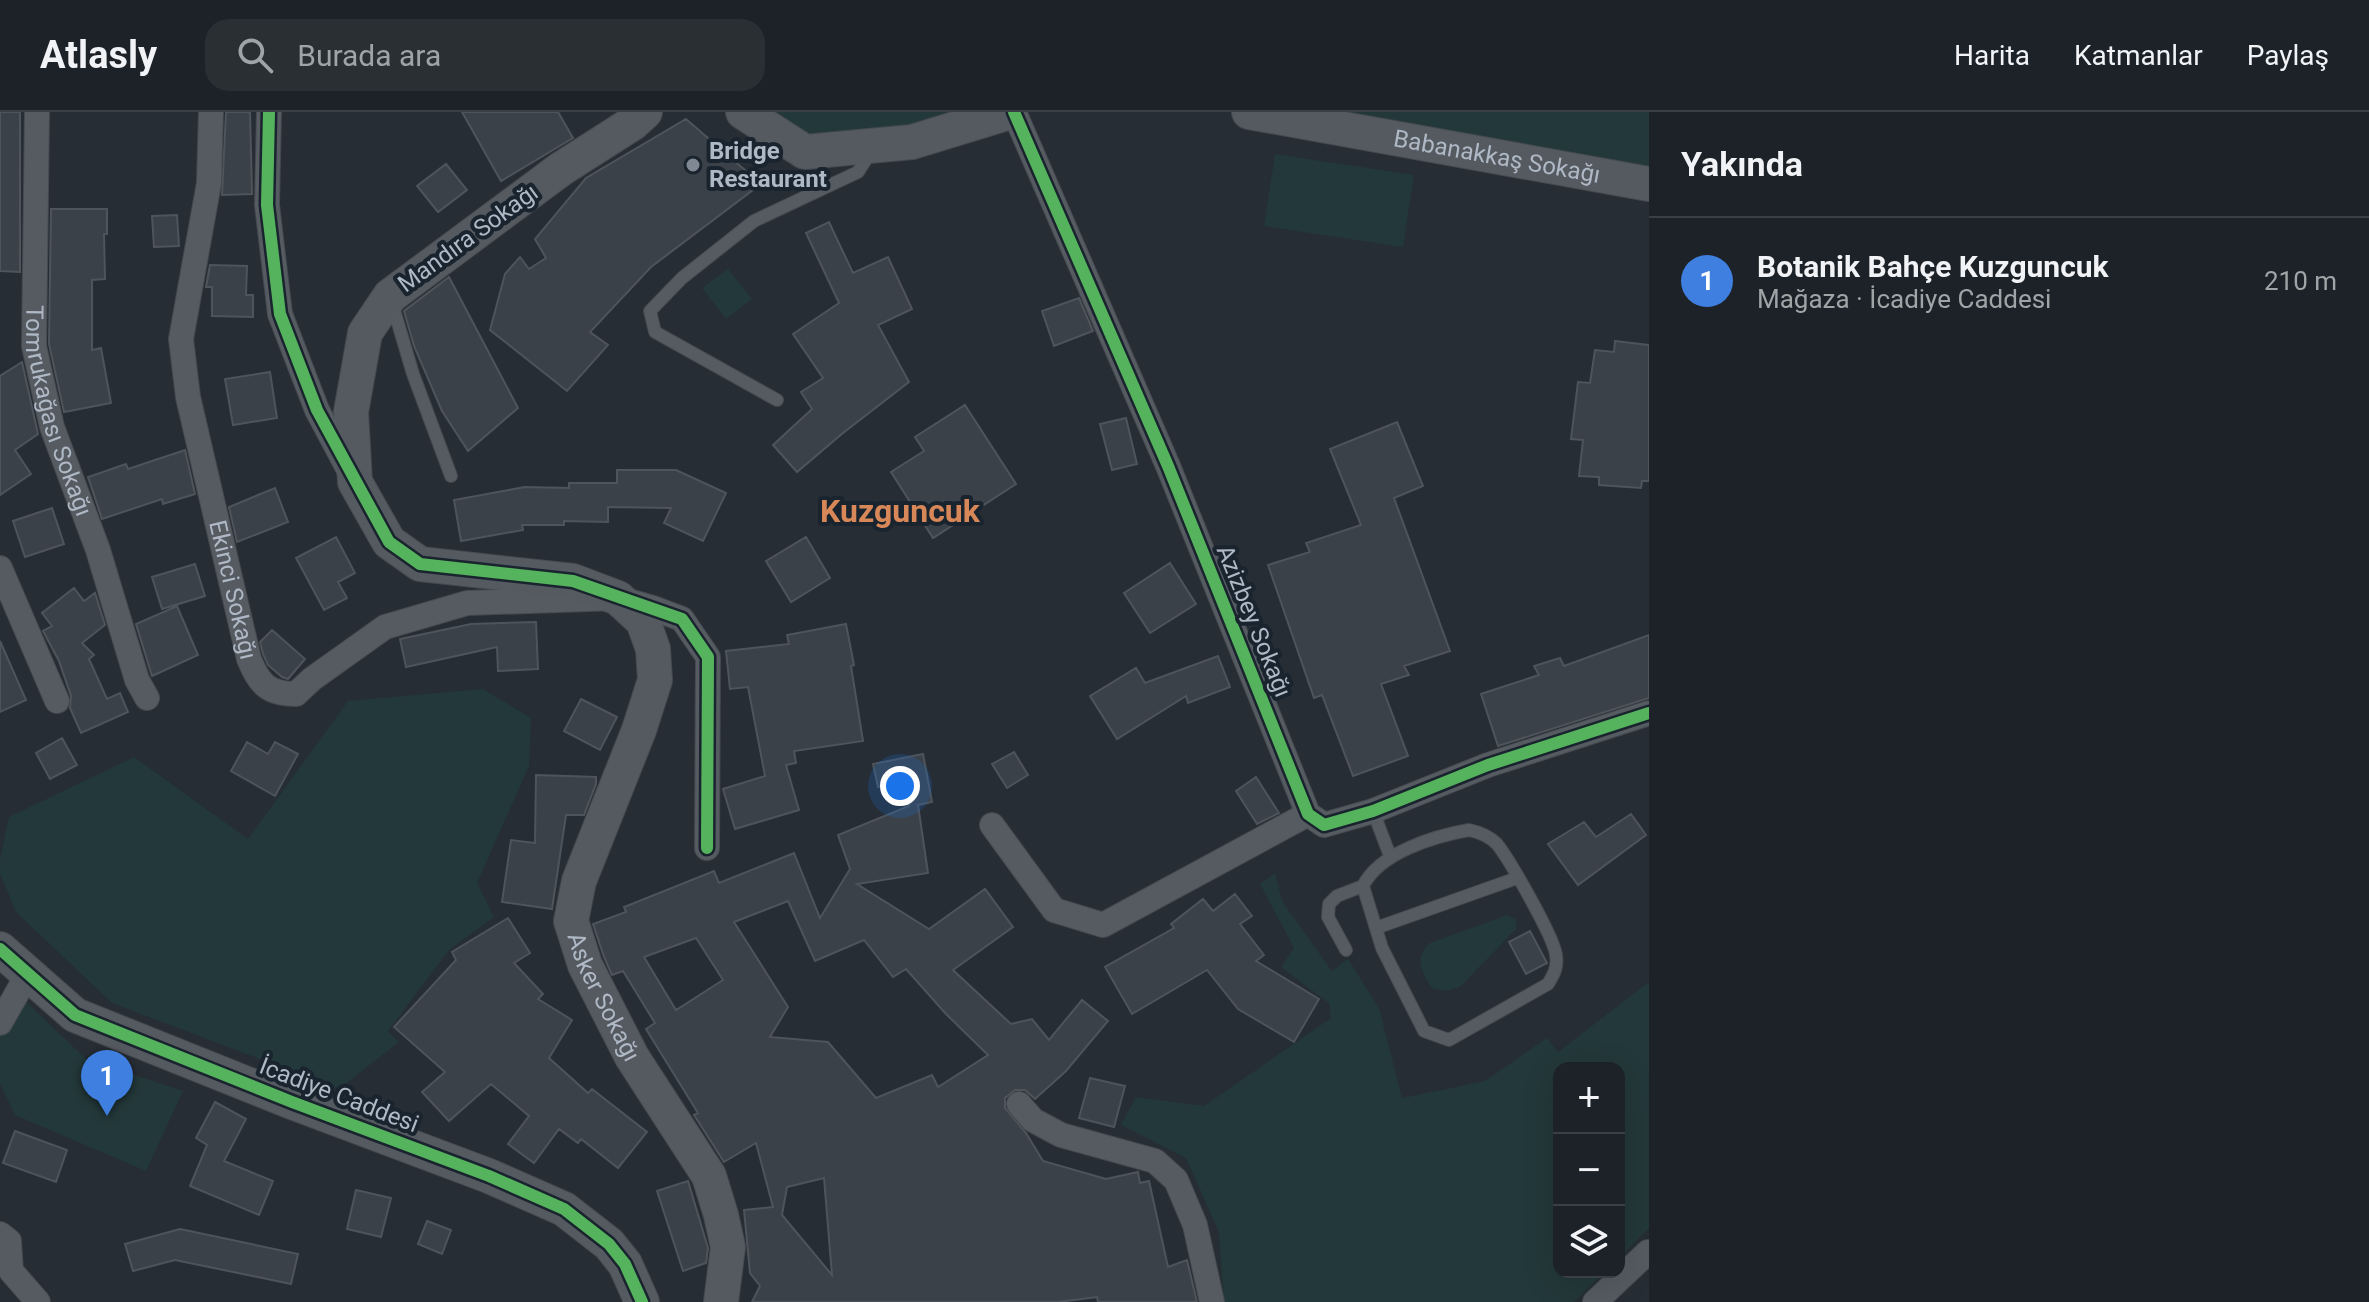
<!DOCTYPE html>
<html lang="tr">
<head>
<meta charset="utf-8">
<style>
  :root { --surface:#1c2227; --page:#292f33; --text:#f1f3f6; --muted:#a0a4a7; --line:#3a3f44; --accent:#db2777 }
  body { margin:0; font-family:Roboto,sans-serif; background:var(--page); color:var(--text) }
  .controls { position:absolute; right:24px; bottom:24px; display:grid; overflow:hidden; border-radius:16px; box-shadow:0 8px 32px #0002 }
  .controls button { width:72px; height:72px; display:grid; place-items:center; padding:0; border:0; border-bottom:2px solid var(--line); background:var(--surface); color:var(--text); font:40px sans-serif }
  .you { position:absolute; left:900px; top:674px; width:28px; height:28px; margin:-20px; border:6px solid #fff; border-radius:50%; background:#1a73e8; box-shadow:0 0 0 12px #1a73e833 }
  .badge { display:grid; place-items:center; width:52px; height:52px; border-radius:50%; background:var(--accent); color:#fff; font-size:26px; font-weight:700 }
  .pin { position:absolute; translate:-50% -66px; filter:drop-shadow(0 2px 4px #0008) }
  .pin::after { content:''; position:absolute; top:42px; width:28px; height:24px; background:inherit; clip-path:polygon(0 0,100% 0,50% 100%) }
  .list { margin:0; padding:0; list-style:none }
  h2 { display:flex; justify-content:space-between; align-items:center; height:104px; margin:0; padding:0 32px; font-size:34px }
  h2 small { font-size:26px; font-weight:400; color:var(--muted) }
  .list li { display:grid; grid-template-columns:52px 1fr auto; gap:24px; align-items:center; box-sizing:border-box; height:128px; padding:0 32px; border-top:2px solid var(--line) }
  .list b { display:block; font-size:30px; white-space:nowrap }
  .list p { margin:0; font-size:26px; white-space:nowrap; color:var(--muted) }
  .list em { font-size:26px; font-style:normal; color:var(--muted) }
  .icon { flex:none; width:44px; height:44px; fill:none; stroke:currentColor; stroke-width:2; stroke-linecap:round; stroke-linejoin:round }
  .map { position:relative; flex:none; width:1649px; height:1190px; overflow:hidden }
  header { display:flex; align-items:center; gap:48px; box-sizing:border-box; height:112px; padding:0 40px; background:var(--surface); border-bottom:2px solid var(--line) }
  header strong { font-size:38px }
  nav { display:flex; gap:44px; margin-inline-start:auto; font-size:28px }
  .search { width:560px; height:72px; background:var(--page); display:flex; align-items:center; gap:20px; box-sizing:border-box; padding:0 28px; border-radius:24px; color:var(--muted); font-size:30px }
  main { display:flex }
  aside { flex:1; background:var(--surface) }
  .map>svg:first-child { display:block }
</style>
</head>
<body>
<header>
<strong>Atlasly</strong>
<div class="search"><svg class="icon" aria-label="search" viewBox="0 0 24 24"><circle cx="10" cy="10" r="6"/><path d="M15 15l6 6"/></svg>Burada ara</div>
<nav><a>Harita</a><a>Katmanlar</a><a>Paylaş</a></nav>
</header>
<main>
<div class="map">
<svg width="1649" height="1190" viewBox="0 0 1649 1190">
  <rect width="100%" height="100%" fill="#262d34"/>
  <path fill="#23383a" d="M 768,0 L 951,0 L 908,15 L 811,27 Z
    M 1348,0 L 1649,0 L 1649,57 Z
    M 1275,42 L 1414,63 L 1403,135 L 1264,114 Z
    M 728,157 L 752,187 L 726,207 L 702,176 Z
    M 483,577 L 531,606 L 529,654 L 477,771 L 494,805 L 449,838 L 388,919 L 399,930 L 339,977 L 112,891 L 16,800 L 0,762 L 0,747 L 9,705 L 134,645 L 248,727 L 348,589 Z
    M 1275,761 L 1282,789 L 1332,859 L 1348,847 L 1379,896 L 1402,986 L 1485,969 L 1547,926 L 1558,940 L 1649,870 L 1649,1116 L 1619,1146 L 1619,956 L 1559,956 L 1559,1160 L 1605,1160 L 1574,1190 L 1224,1190 L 1219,1120 L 1186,1046 L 1121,1013 L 1136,985 L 1204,994 L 1331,906 L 1329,891 L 1281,855 L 1294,836 L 1260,772 Z
    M 1507,803 L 1516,808 L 1516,817 L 1461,874 L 1448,879 L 1433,877 C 1422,862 1413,845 1430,831 Z
    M 18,882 L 86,947 L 183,979 L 146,1059 L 15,1003 L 0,972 L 0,906 Z"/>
  <path fill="#3b4148" stroke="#4e545c" stroke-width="2" fill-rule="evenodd" d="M 0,0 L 20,0 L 20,160 L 0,159 Z
    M 226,0 L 250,0 L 252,82 L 222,83 Z
    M 462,0 L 558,0 L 573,26 L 501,69 Z
    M 686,7 L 761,72 L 651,155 L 590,220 L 608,233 L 567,279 L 490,218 L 505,162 L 520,145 L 529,157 L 546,146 L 535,127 L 586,66 Z
    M 446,52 L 467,78 L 438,100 L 417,74 Z
    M 51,97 L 107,97 L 107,122 L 104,122 L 105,167 L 92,168 L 92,238 L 101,236 L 111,291 L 64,300 L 49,232 Z
    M 177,103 L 179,134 L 154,135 L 152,104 Z
    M 829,110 L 853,161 L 888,145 L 912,197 L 878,213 L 909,270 L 843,321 L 797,360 L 773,333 L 812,297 L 801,280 L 823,266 L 793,222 L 839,191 L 806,121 Z
    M 210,153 L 247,154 L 246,183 L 253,183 L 253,205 L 212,204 L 212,175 L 206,175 Z
    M 449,165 L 518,296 L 468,339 L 442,299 L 414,234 L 404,199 Z
    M 1079,186 L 1093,219 L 1054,234 L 1042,199 Z
    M 1615,229 L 1649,233 L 1649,369 L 1642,369 L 1641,376 L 1599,373 L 1599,365 L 1579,364 L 1583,328 L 1571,327 L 1578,270 L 1590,271 L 1595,238 L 1614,240 Z
    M 22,250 L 38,322 L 15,338 L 31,362 L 0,383 L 0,264 Z
    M 270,260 L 277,306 L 233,313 L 225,267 Z
    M 965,293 L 1016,372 L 933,426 L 891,360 L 924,339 L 915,325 Z
    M 1126,306 L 1137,352 L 1112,358 L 1100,312 Z
    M 1397,310 L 1423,374 L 1394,386 L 1450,539 L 1404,554 L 1409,563 L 1381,572 L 1408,644 L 1353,664 L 1322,583 L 1314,586 L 1268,453 L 1310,440 L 1306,431 L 1361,413 L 1330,337 Z
    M 185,338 L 195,382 L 163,392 L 162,387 L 102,407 L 88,365 L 126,352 L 128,357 Z
    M 617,358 L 676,358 L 726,381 L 703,429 L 664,411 L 671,396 L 608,395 L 608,410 L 564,409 L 564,413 L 522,413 L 523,418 L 461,429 L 454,388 L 525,375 L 569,376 L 569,371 L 617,371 Z
    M 275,376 L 288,410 L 237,430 L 229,395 Z
    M 52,396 L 64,432 L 25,445 L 13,409 Z
    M 336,425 L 355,461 L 338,470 L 347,486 L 324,498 L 296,446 Z
    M 806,425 L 830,466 L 791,490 L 766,449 Z
    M 1170,451 L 1196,492 L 1150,521 L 1124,481 Z
    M 195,452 L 205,484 L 162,497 L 152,465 Z
    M 74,476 L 84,489 L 95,481 L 105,513 L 82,531 L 94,543 L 89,547 L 107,587 L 120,581 L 128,600 L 81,621 L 70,596 L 71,584 L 59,549 L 43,519 L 52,514 L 42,501 Z
    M 177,494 L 198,543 L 152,564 L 136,512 Z
    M 536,510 L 538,557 L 498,559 L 497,535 L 406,555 L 400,527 L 471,512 Z
    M 846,512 L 854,553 L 851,554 L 863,629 L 794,639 L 796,651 L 786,653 L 799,698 L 735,717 L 723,677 L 765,664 L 748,575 L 730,577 L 726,539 L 789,532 L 787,523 Z
    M 272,518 L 305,547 L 288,567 L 282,565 L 268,553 L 263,542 L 260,530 Z
    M 1649,523 L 1649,586 L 1498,634 L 1481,582 L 1539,563 L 1534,554 L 1560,546 L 1564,554 Z
    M 0,529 L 26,588 L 0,600 Z
    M 1218,544 L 1230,575 L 1188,591 L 1186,584 L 1117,627 L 1090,584 L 1136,556 L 1145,571 Z
    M 581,587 L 617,605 L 600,638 L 564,619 Z
    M 62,626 L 77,653 L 50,667 L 36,641 Z
    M 247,630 L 268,642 L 275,630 L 298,642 L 275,684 L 231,659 Z
    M 1014,640 L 1028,663 L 1007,676 L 992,652 Z
    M 923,642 L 932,690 L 918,693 L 928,761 L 857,772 L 929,817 L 985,777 L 1013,815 L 953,858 L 1011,912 L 1032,907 L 1049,928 L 1082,888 L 1108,909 L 1066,959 L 1035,987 L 1025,978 L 1015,978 L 1005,986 L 1005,996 L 1026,1021 L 1043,1049 L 1106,1067 L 1138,1060 L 1140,1071 L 1149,1069 L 1168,1155 L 1187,1148 L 1197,1190 L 1098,1190 L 1097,1185 L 1058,1190 L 752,1190 L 760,1174 L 750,1161 L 744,1098 L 773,1095 L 756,1031 L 724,1050 L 694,1003 L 698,1001 L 646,917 L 655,911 L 623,859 L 612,863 L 604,845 L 593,812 L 626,800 L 624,795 L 714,759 L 719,771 L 794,741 L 820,806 L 850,757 L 838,723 L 909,694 L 899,669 L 878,675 L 873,652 ZM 788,789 L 815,849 L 864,828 L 893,865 L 906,857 L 946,902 L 988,943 L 938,975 L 932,963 L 876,986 L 828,930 L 770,925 L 788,895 L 734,810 ZM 696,826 L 723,868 L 676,898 L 644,845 ZM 824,1066 L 832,1163 L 782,1103 L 787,1075 Z
    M 536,663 L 596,665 L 596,672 L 584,703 L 566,703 L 552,797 L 502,790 L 511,728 L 535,731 Z
    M 1256,665 L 1279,701 L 1257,712 L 1236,679 Z
    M 1631,702 L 1646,723 L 1578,773 L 1548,732 L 1584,710 L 1596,725 Z
    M 1235,782 L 1252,804 L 1240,812 L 1264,843 L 1256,849 L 1319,887 L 1294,930 L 1238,897 L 1207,858 L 1132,902 L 1105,855 L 1174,816 L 1171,812 L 1203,787 L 1213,799 Z
    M 508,806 L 530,841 L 514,851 L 543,882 L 538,887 L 572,908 L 549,946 L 588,981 L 592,977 L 647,1020 L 618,1056 L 581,1027 L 578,1031 L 559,1017 L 534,1051 L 508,1032 L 529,1004 L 491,972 L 449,1009 L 422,980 L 445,960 L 394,915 L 456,848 L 452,840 Z
    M 1530,819 L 1547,851 L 1526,862 L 1509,830 Z
    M 1090,966 L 1125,974 L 1114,1015 L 1079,1006 Z
    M 215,990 L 246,1007 L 224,1049 L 273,1069 L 259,1103 L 190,1074 L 207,1033 L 196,1026 Z
    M 15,1019 L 67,1038 L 56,1070 L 3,1051 Z
    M 688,1069 L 708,1136 L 706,1151 L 683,1159 L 657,1079 Z
    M 356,1078 L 391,1086 L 381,1125 L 347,1117 Z
    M 427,1109 L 451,1118 L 442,1142 L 418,1132 Z
    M 180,1117 L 298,1142 L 291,1172 L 175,1148 L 133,1159 L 125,1132 Z"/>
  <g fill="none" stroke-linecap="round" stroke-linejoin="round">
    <defs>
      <path id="lane" d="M 392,191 L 413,262 L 451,364
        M 777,288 L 655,220 L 650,199 L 682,166 L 754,109 L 858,60 L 872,38
        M 1373,699 L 1390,744
        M 1469,718 C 1479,720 1489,724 1497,732 C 1509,747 1554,825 1556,843 C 1558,855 1554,862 1548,872 L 1449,928 L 1424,919 L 1382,836 L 1363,774 C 1379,741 1434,724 1469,718 Z
        M 1376,816 L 1517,766
        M 1346,838 L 1328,805 L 1329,792 L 1337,784 L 1363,774"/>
      <g id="street">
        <path id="s1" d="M 37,0 L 34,234 L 52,315 L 98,438 L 137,568 L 147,586"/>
        <path id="s2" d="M 211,0 L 209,71 L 181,227 L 188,285 L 249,547 C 259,572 268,582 296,582 L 312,567 L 385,515 L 467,491 L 618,486 L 653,496 L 682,507 L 708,545 L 707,736"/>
        <path d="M 269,0 L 267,93 L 280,202 L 317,298 L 350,360"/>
        <path d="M 1014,0 L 1168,354 L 1308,702 L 1324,713 L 1373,699 L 1488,653 L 1649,601"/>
        <path d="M 0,456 L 57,589"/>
        <path d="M 992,713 L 1054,798 L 1103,813 L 1308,702"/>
        <path d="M 0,911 L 28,862"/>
        <path d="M 1019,992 L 1033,1008 L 1061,1023 L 1155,1049 L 1176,1068 L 1195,1113 L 1212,1190"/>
        <path d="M 0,1122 L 9,1129 L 11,1159 L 38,1190"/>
        <path d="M 1595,1190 L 1648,1140"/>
      </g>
      <g id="secondary">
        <path id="s3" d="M 645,0 L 633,11 L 561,57 L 390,184 L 365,221 L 351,300 L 355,370 L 389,430 L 420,452 L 573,469 L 618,486 L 643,509 L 653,537 L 655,568 L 639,618 L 579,769 L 571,809 L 585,853 L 632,945 L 709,1064 L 721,1103 L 728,1135 L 721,1190"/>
        <path d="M 743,0 L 805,40 L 912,30 L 1010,0"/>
        <path id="s4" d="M 1249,0 L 1649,72"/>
        <path d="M 0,837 L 75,903 L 292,990 L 489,1064 L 564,1097 L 609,1132 L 625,1152 L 642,1190"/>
      </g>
    </defs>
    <use href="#lane" stroke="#44494f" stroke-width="14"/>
    <use href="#street" stroke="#44494f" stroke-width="26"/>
    <use href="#secondary" stroke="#44494f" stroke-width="36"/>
    <use href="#lane" stroke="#565b62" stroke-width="12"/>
    <use href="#street" stroke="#565b62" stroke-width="24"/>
    <use href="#secondary" stroke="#555a60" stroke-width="34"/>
    <defs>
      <path id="cycleway" d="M 269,0 L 267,93 L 280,202 L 317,298 L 389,430 L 420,452 L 573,469 L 682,507 L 708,545 L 707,736
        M 1014,0 L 1168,354 L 1308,702 L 1324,713 L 1373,699 L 1488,653 L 1649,601
        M 0,837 L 75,903 L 292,990 L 489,1064 L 564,1097 L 609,1132 L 625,1152 L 642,1190"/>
    </defs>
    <use href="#cycleway" stroke="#19242f" stroke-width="17"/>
    <use href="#cycleway" stroke="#56b35d" stroke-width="12"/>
  </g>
  <circle fill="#7f8893" stroke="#19242f" stroke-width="3" cx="693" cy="53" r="8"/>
  <g text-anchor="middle" stroke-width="8" stroke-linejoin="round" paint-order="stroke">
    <g font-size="24" font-weight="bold" fill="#afb9c6" stroke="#19242f" text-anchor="start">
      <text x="709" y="47">Bridge<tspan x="709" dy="28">Restaurant</tspan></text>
    </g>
    <g font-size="24" fill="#afb9c6" stroke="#19242f">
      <text dy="8" stroke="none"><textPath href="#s4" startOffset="252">Babanakkaş Sokağı</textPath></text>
      <text transform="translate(468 126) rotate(-36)" y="8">Mandıra Sokağı</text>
      <text dy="8" stroke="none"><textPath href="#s1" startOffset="302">Tomrukağası Sokağı</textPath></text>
      <text dy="8" stroke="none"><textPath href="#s2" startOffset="486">Ekinci Sokağı</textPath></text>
      <text transform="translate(1254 509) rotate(68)" y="8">Azizbey Sokağı</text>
      <text dy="8" stroke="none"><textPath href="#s3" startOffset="1252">Asker Sokağı</textPath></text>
      <text transform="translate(339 983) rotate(21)" y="8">İcadiye Caddesi</text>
    </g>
    <g font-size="32" font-weight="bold" fill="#d88758" stroke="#19242f">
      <text x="900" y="410">Kuzguncuk</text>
    </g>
  </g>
</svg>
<div class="controls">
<button>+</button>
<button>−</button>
<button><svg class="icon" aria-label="layers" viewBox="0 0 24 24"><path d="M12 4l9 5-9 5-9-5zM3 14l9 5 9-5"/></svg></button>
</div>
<div class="you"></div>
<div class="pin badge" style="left:107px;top:1004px;background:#3f7fe0">1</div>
</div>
<aside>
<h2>Yakında<small></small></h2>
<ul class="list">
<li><span class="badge" style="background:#3f7fe0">1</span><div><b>Botanik Bahçe Kuzguncuk</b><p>Mağaza · İcadiye Caddesi</p></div><em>210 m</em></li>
</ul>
</aside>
</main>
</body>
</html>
